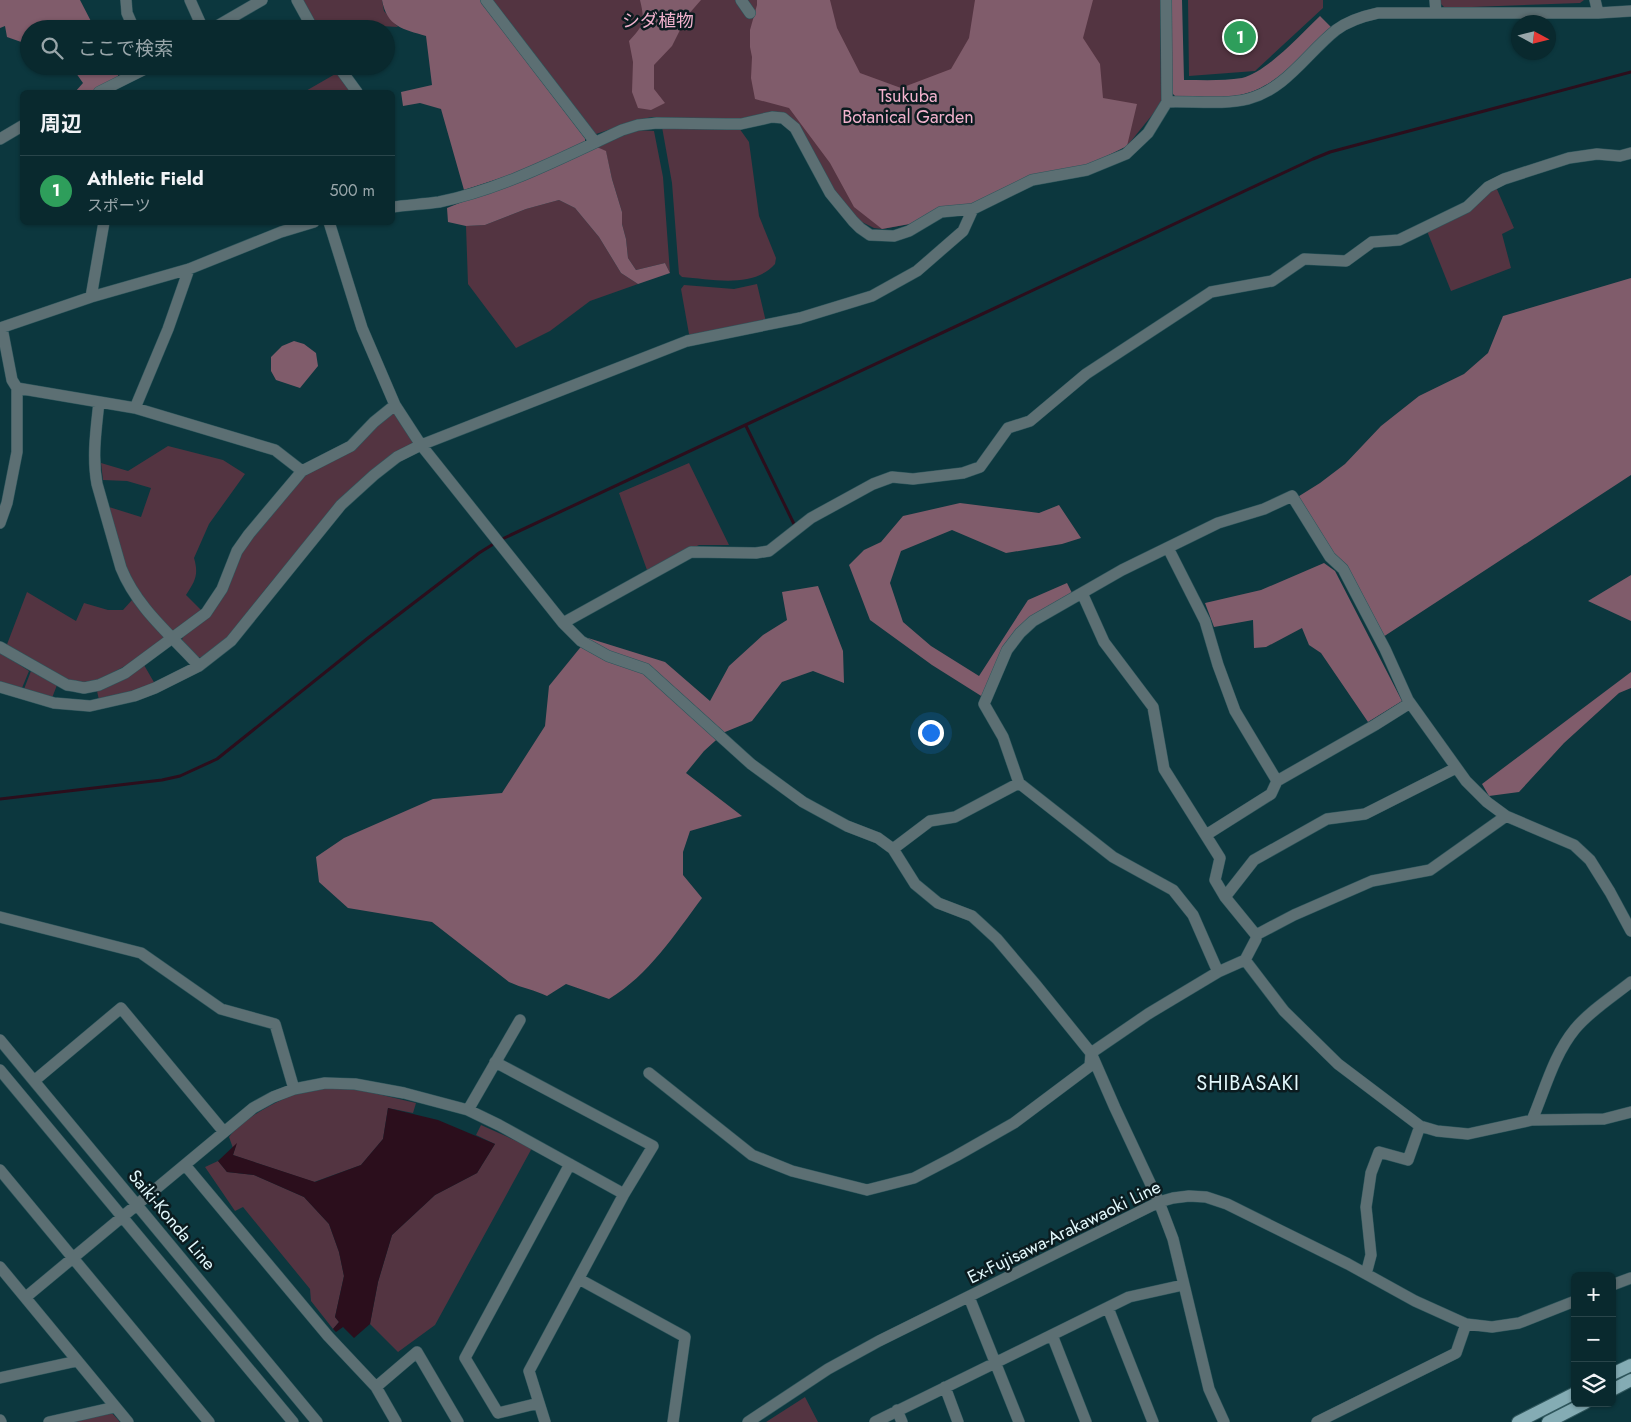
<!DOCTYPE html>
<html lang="ja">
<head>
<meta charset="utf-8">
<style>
  :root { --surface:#09292e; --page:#17353a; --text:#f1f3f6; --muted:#99a6aa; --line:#29454a; --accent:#95b2f1 }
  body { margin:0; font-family:Jost,"Noto Sans JP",sans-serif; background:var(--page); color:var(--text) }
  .controls { position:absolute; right:15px; bottom:15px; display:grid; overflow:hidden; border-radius:8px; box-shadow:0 1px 4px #0004 }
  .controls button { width:45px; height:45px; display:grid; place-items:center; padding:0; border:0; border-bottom:1px solid var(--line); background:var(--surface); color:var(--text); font:25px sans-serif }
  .compass { position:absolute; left:1511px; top:15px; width:45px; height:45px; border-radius:50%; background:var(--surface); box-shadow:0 1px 4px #0004; rotate:97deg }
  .you { position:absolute; left:930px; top:732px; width:18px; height:18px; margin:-12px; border:4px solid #fff; border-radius:50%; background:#1a73e8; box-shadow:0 0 0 8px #1a73e833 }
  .badge { display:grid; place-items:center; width:32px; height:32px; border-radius:50%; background:var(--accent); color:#fff; font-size:16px; font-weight:700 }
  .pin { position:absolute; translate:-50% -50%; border:2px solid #fff; box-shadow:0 1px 5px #0006 }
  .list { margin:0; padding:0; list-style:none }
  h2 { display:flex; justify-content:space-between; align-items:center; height:65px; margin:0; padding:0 20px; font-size:21px }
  h2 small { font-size:16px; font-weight:400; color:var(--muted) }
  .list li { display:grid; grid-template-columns:32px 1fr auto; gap:15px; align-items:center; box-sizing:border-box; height:70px; padding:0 20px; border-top:1px solid var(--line) }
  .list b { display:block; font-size:19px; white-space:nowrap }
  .list p { margin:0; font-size:16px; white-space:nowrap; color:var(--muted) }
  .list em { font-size:16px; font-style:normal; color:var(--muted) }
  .icon { flex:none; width:28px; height:28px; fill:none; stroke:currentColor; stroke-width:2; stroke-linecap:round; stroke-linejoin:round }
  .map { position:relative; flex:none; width:1631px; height:1422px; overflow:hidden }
  .search { position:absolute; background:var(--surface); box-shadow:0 1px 4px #0004; left:20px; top:20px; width:375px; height:55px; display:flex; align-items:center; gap:12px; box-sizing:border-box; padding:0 18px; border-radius:28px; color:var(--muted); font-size:19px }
  .panel { position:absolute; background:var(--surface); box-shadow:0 1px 4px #0004; left:20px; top:90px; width:375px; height:135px; border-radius:8px }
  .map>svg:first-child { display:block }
</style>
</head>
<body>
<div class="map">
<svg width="1631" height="1422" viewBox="0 0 1631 1422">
  <rect width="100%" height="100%" fill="#0c373e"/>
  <path fill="#533441" d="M 301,0 L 382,0 L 384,11 L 398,27 L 363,25 L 358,29 L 319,29 Z
    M 491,0 L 1160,0 L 1161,104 L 1127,146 L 915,223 L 882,229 L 874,228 L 858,220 L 837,195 L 786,115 L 729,121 L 652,117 L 638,120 L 593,135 Z
    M 1188,0 L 1323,0 L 1323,8 L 1255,71 L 1189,76 Z
    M 1441,0 L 1584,0 L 1580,3 L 1445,8 L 1441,4 Z
    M 337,73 L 352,92 L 304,92 Z
    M 662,127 L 739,128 L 749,142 L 759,216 L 776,258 L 775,264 C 753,289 711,279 682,277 L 679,274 L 672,183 Z
    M 636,130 L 654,131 L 663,177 L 670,273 L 665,263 L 636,270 L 628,258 L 626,239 L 622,224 L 622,212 L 612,179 L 606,152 L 597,147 Z
    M 1496,187 L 1514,228 L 1502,234 L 1511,268 L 1451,291 L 1427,231 Z
    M 559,200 L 575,208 L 599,237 L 621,273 L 638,284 L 590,301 L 550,331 L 516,348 L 468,284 L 466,226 L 485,225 L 526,209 Z
    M 757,284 L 766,322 L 694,337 L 689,334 L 681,289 L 684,285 L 734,289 Z
    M 390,413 L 394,413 L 414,444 L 342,499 L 268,586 L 226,639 L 203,658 L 198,657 L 182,640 L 183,636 L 209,616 L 242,549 L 301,479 Z
    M 168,446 L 223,460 L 245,474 L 209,524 L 194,558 C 199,575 195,581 186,595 L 202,611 L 173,631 L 142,600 L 127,573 L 109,507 L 141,517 L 151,488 L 127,481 L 103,480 L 101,463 L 128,471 Z
    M 689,463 L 729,545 L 699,545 L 647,570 L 619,493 Z
    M 27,592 L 76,621 L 84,603 L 108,610 L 123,610 L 132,600 L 166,637 L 129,664 L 108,675 L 95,681 L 84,682 L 74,683 L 6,647 Z
    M 0,652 L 29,671 L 22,688 L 0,682 Z
    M 144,665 L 155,684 L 139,690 L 99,700 L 97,691 L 108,687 Z
    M 31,671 L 57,685 L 52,698 L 24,689 Z
    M 348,1087 L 416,1103 L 413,1113 L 388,1108 L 383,1139 L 361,1165 L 314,1182 L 233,1155 L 236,1145 L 233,1148 L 229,1137 C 245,1116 286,1095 312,1089 C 323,1087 336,1088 348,1087 Z
    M 481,1125 L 532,1148 L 435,1325 L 398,1352 L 370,1324 L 378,1282 L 392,1235 L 435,1195 L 477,1173 L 495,1144 L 476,1135 Z
    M 218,1161 L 227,1172 L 254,1175 L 304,1197 L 329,1224 L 339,1252 L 344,1276 L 335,1317 L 339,1322 L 333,1329 L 311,1301 L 310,1289 L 243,1207 L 235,1211 L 205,1167 Z
    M 805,1397 L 818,1422 L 766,1422 Z
    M 111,1412 L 120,1422 L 69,1422 Z"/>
  <path fill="#805c6b" d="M 0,0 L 80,0 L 95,29 L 29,29 L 29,40 L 24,43 L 7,37 L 5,26 L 0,28 Z
    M 382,0 L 480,0 L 585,138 L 585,142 L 525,170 L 464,190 L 441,109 L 420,103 L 403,106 L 401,92 L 432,85 L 426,36 C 403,29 387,27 382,0 Z
    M 640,0 L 701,0 L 687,16 L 672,46 L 654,65 L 654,89 L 665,103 L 651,110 L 638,108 L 632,92 L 633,62 L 629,41 C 644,25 645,21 640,0 Z
    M 757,0 L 830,0 L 837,28 L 860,73 L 901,88 L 951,69 L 969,38 L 975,0 L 1093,0 L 1083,38 L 1100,64 L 1103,98 L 1137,104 L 1127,146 L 1087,166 L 915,223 L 882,229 L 854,207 L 830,163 L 789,108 L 755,99 L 751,78 L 752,57 L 750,47 L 750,30 L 757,5 Z
    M 1172,0 L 1182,0 L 1184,80 C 1203,80 1224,81 1242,78 C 1267,72 1300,35 1320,16 L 1332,28 C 1306,52 1276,88 1240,95 C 1220,99 1196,96 1175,96 L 1171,92 Z
    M 71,66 L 115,66 L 119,78 L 90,92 L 75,92 L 83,83 Z
    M 597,147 L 606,151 L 612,179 L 622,212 L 622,224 L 626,239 L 628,258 L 636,270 L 665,263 L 670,273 L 638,284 L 621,273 L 599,237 L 575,208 L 559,200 L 526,209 L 485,225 L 466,226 L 448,222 L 447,208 Z
    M 1631,278 L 1631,475 L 1383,637 L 1296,498 L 1320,483 L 1345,464 L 1381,426 L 1419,396 L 1464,374 L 1488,353 L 1503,316 Z
    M 294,341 L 304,344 L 316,353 L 318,366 L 300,388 L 276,380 L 271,371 L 271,357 L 282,346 Z
    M 960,503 L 1039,513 L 1059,505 L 1081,538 L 1062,544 L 1006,553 L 952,530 L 901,551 L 890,583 L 903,622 L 931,646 L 979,676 L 1028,600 L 1067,583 L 1074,597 L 1020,633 L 986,699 L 932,665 L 870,620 L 849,565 L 864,550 L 881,542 L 903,516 Z
    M 1324,563 L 1335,571 L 1402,701 L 1368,722 L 1321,653 L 1309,645 L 1302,628 L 1266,647 L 1254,648 L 1253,620 L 1214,627 L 1205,603 L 1261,590 Z
    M 1631,575 L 1631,621 L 1588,601 Z
    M 818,586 L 843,651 L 844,683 L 813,671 L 782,682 L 752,721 L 725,732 L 704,751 L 686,773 L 742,816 L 690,831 L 683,852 L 683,875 L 702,898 C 675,934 649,975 609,999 L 566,984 L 547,996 C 535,990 522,988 509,982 L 432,922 L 348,908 L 319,882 L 316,857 L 344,838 L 433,799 L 502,793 L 545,726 L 549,686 L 588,638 L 665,662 L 710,701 L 729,666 L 763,635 L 787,620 L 782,592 Z
    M 1631,672 L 1631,688 L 1619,693 L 1564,743 L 1519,792 L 1489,796 L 1482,784 Z"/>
  <path fill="#2b0e1c" d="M 388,1108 L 438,1120 L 495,1144 L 477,1173 L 435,1195 L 392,1235 L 378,1282 L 370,1324 L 354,1338 L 343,1327 L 336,1332 L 333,1329 L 339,1322 L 335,1317 L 344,1276 L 339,1252 L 329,1224 L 304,1197 L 254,1175 L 227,1172 L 218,1161 L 237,1143 L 233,1155 L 315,1182 L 361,1165 L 383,1139 Z"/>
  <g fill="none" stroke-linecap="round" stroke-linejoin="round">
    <path stroke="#2b0e1c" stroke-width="3" d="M 746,426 L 794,524
      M 500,540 L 1313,159 L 1330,152 L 1631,72
      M 0,799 L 162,780 L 180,776 L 217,759 L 368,638 L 479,553 L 495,543"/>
    <defs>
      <path id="minor" d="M 126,0 L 127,13 L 134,29
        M 190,0 L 203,29
        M 297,0 L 313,29
        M 486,0 L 595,142
        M 741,0 L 750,13
        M 1166,0 L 1167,102
        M 1435,0 L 1436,13
        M 1595,0 L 1598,13
        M 212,29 L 262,0
        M 338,66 L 357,92
        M 99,92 L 151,66
        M 0,139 L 22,126
        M 392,207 C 408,205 424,204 439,202 C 503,189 563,157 622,130 L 638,125 L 657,123 L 727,124 L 741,124 L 772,117 L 783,118 L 795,128 L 830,193 L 853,221 L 860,228 L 870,235 L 894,236 L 909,231 L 941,212 L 973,209 L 1032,180 L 1087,170 L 1126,154 L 1148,133 L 1167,102 C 1192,101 1224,105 1248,99 C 1286,89 1307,53 1336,30 C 1348,21 1364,16 1378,13 L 1598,13 L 1631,11
        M 329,222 L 362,328 L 395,405 L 421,445 L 563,623 L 581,641 L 608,656 L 646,669 L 751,764 L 803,802 L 847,826 L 878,838 L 893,849 L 915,884 L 938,903 L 972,916 L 997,939 L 1036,985 L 1091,1053 L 1115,1108 L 1159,1202 L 1173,1239 L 1209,1389 L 1224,1422
        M 91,297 L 104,222
        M 0,328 L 91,297 L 189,269 L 281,232 L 314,222
        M 2,328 L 12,380 L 17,388 L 135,408 L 275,450 L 302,471
        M 99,402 C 96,430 92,457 97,484 L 121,568 C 137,608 171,635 199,666
        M 135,408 L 168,329 L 189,269
        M 0,523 L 7,503 L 17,452 L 17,388
        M 1168,548 L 1205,621 L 1218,665 L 1235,711 L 1277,781
        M 1082,593 L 1104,642 L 1153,707 L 1164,769 L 1220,858 L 1215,880 L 1225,897 L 1256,935 L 1256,939 L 1245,960 L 1218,972 L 1148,1014 L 1091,1053
        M 563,623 L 691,552 L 756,553 L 769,551 L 811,518 L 873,484 L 892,477 L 913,479 L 963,473 L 980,467 L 1008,428 L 1030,421 L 1086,374 L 1211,292 L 1272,281 L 1304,259 L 1346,261 L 1372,242 L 1399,240 L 1467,207 L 1488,187 L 1504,179 L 1569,158 L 1597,154 L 1620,156 L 1631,153
        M 0,647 L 44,672 L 67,685 L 74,686 L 84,688 L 99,685 L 125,673 L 206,613 L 222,589 L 237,551 L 249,534 L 302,471 L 351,446 L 374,422 L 395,405
        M 0,687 L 54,703 L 90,706 L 134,696 L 155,688 L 199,666 L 231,641 L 341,505 L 374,475 L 397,457 L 421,445 L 687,341 L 800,318 L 872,296 L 917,271 L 963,231 L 973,209
        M 1206,835 L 1271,794 L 1277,781 L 1375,725 L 1410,703
        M 893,849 L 930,821 L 955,817 L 1019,783
        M 1225,897 L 1254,860 L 1327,819 L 1365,814 L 1456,768
        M 0,917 L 141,953 L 221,1009 L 275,1024 L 294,1089
        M 1256,935 L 1294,915 L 1372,881 L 1430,870 L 1506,816
        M 1245,960 L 1284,1011 L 1338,1064 L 1420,1126 L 1437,1131 L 1468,1134 L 1532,1120 L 1604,1119 L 1631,1112
        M 1218,972 L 1193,915 L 1173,890 L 1113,857 L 1019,783 L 1003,737 L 984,704 L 1007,650 L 1020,633 L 1033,621 L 1122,570 L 1218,523 L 1264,509 L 1292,496 L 1330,557 L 1343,569 L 1385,649 L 1408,700 L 1466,781 L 1487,802 L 1506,816 L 1574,845 L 1590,860 L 1610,892 L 1631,931
        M 0,1040 L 317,1422
        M 495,1062 L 653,1146 L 624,1194 L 529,1371 L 545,1422
        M 0,1070 L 293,1422
        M 649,1073 L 752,1155 L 792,1171 L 867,1190 L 914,1178 L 956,1156 L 1014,1123 L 1090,1066 L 1091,1053
        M 34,1081 L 121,1008 L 224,1132
        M 468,1110 L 520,1020
        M 1532,1120 C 1545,1090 1553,1056 1575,1029 C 1590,1011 1612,997 1631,982
        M 185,1165 L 328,1336 L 376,1387 L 396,1422
        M 0,1170 L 209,1422
        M 0,1267 L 128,1422
        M 1366,1274 L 1371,1255 L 1366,1207 L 1371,1173 L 1379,1152 L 1408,1160 L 1420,1126
        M 579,1279 L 685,1337 L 673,1422
        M 1612,1285 L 1631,1278
        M 26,1297 L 253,1108 L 273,1097 L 294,1089 L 325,1083 L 355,1084 L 404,1093 L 468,1110 L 499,1125 L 624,1194
        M 969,1297 L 1019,1422
        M 1108,1308 L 1153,1422
        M 1052,1335 L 1086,1422
        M 0,1378 L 77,1361
        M 376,1387 L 417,1352 L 458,1422
        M 945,1387 L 958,1422
        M 539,1403 L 498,1413 L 465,1358 L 570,1164
        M 897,1410 L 902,1422
        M 0,1420 L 1,1422
        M 49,1422 L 115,1407
        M 748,1422 L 828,1369 L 879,1341 L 1159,1202 L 1173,1198 L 1189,1196 L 1206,1197 L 1227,1204 L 1348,1264 L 1415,1301 L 1466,1324 L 1492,1327 L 1519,1323 L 1575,1301
        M 875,1422 L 1129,1297 L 1183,1285
        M 1317,1422 L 1456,1353 L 1466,1324"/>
      <path id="major" d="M 1612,1374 L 1631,1365
        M 1612,1390 L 1631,1380
        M 1518,1422 L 1575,1393
        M 1548,1422 L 1585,1403"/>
    </defs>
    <use href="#minor" stroke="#2e565c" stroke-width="12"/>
    <use href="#major" stroke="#2e565c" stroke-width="14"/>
    <use href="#minor" stroke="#5c6f73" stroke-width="11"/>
    <use href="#major" stroke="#84acb4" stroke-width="12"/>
  </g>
  <g text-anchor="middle" stroke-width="5" stroke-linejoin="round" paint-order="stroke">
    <g font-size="18" fill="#f2b2cd" stroke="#0b1b1f">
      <text x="658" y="27">シダ植物</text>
      <text x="908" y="102">Tsukuba<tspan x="908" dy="21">Botanical Garden</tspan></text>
    </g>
    <g font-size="18" fill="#e2f8fc" stroke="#0b1b1f">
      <text transform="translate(172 1220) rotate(50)" y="6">Saiki-Konda Line</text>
      <text transform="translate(1064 1232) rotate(-26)" y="6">Ex-Fujisawa-Arakawaoki Line</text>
    </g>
    <g font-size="20" letter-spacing="1" fill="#e2f8fc" stroke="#0b1b1f">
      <text x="1248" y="1090">SHIBASAKI</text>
    </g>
  </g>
</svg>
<div class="controls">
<button>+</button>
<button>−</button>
<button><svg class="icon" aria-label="layers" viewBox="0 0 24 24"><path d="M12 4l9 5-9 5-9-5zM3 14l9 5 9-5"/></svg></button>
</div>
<svg class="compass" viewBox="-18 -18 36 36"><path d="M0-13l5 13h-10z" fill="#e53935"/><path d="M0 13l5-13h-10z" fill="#99a6aa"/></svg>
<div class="you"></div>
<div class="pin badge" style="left:1240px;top:37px;background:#2e9e5b">1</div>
<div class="search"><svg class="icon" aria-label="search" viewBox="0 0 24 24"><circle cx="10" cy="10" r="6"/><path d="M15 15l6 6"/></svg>ここで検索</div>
<section class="panel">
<h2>周辺<small></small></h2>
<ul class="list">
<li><span class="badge" style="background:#2e9e5b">1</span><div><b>Athletic Field</b><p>スポーツ</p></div><em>500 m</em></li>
</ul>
</section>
</div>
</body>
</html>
